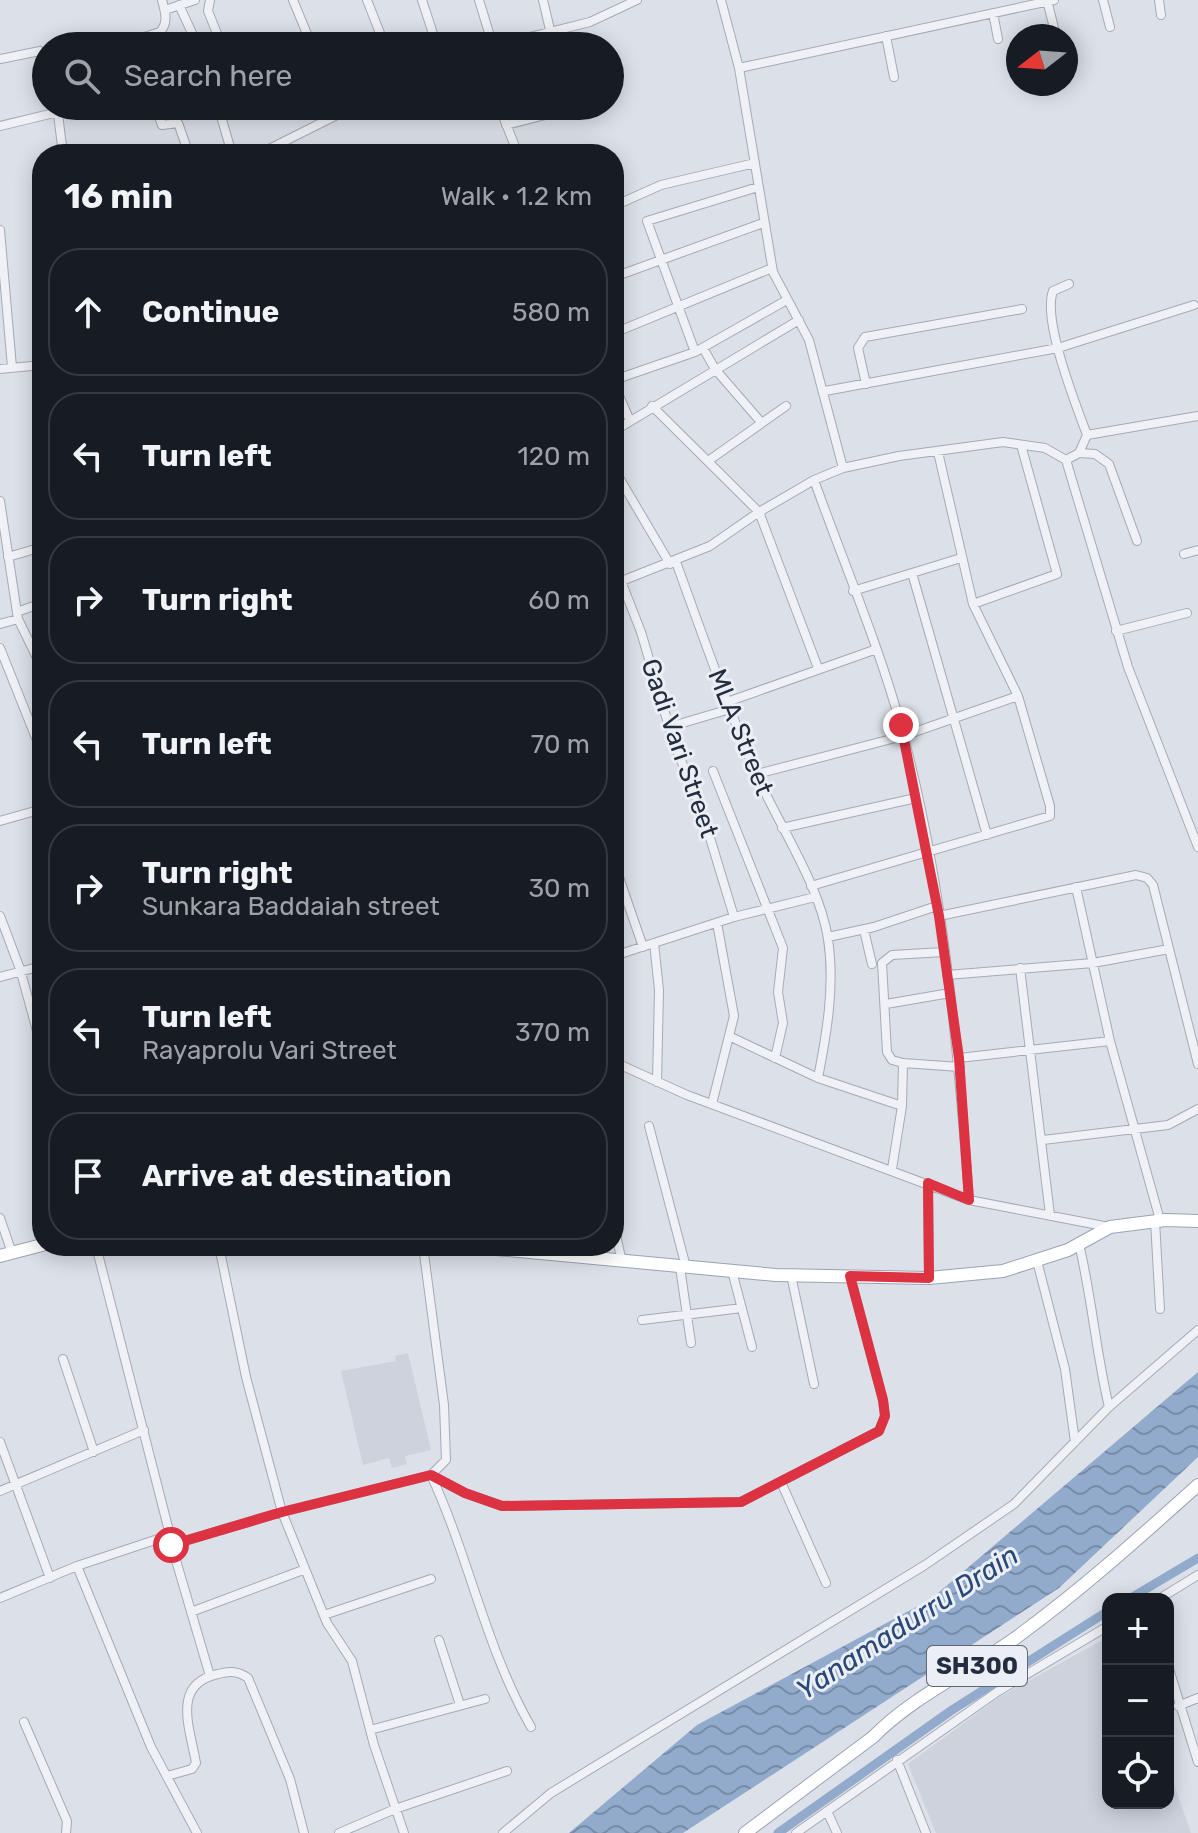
<!DOCTYPE html>
<html lang="en">
<head>
<meta charset="utf-8">
<style>
  :root { --surface:#171b24; --page:#242831; --text:#f1f3f6; --muted:#9ea1a6; --line:#363941 }
  body { margin:0; font-family:Rubik,sans-serif; background:var(--page); color:var(--text) }
  .controls { position:absolute; right:24px; bottom:24px; display:grid; overflow:hidden; border-radius:16px; box-shadow:0 4px 20px #0003 }
  .controls button { width:72px; height:72px; display:grid; place-items:center; padding:0; border:0; border-bottom:2px solid var(--line); background:var(--surface); color:var(--text); font:40px sans-serif }
  .compass { position:absolute; left:1006px; top:24px; width:72px; height:72px; border-radius:50%; background:var(--surface); box-shadow:0 4px 20px #0003; rotate:253deg }
  .stop { position:absolute; width:24px; height:24px; margin:-18px; border:6px solid #dc3241; border-radius:50%; background:#fff }
  .stop.end { background:#dc3241; border-color:#fff; box-shadow:0 2px 8px #0008 }
  .list { margin:0; padding:0; list-style:none }
  h2 { display:flex; justify-content:space-between; align-items:center; height:104px; margin:0; padding:0 32px; font-size:34px }
  h2 small { font-size:26px; font-weight:400; color:var(--muted) }
  .list li { display:grid; grid-template-columns:52px 1fr auto; gap:24px; align-items:center; box-sizing:border-box; height:128px; margin:0 16px 16px; padding:0 16px; border:2px solid var(--line); border-radius:32px }
  .list b { display:block; font-size:30px; white-space:nowrap }
  .list p { margin:0; font-size:26px; white-space:nowrap; color:var(--muted) }
  .list em { font-size:26px; font-style:normal; color:var(--muted) }
  .icon { flex:none; width:44px; height:44px; fill:none; stroke:currentColor; stroke-width:2; stroke-linecap:round; stroke-linejoin:round }
  .map { position:relative; flex:none; width:1198px; height:1833px; overflow:hidden }
  .search { position:absolute; background:var(--surface); box-shadow:0 4px 20px #0003; left:32px; top:32px; width:592px; height:88px; display:flex; align-items:center; gap:20px; box-sizing:border-box; padding:0 28px; border-radius:44px; color:var(--muted); font-size:30px }
  .panel { position:absolute; background:var(--surface); box-shadow:0 4px 20px #0003; left:32px; top:144px; width:592px; height:1112px; border-radius:32px }
  .map>svg:first-child { display:block }
</style>
</head>
<body>
<div class="map">
<svg width="1198" height="1833" viewBox="0 0 1198 1833">
  <defs>
    <pattern id="water-waves" width="16" height="10" patternUnits="userSpaceOnUse" patternTransform="scale(2)"><rect width="16" height="10" fill="#92abcc"/><path d="M0 5q4-4 8 0t8 0" fill="none" stroke="#778ba7"/></pattern>
  </defs>
  <rect width="100%" height="100%" fill="#dce0e8"/>
  <path fill="#cdd2dd" d="M 408,1353 L 431,1450 L 405,1456 L 407,1464 L 392,1468 L 389,1458 L 363,1465 L 341,1371 L 396,1361 L 395,1356 Z
    M 1108,1637 L 1108,1803 L 1168,1803 L 1168,1767 L 1191,1833 L 936,1833 L 908,1764 L 998,1698 Z"/>
  <path fill="url(#water-waves)" d="M 1198,1372 L 1198,1457 L 1059,1588 L 683,1833 L 569,1833 L 697,1725 L 931,1599 Z"/>
  <g fill="none" stroke-linecap="round" stroke-linejoin="round">
    <path stroke="#92abcc" stroke-width="9" d="M 1129,1599 L 1198,1558
      M 778,1833 L 952,1710 L 1108,1611"/>
    <defs>
      <path id="street" d="M 210,0 L 208,11 L 222,46
        M 293,0 L 312,46
        M 367,0 L 385,46
        M 422,0 L 437,46
        M 479,0 L 493,46
        M 543,0 L 551,34
        M 721,0 L 739,68 L 1054,0
        M 1047,0 L 1056,36
        M 1103,0 L 1110,27
        M 1159,0 L 1161,15
        M 179,5 L 198,46
        M 165,10 L 195,0
        M 993,13 L 998,39
        M 886,36 L 894,77
        M 116,46 L 160,32 C 169,22 165,12 162,0
        M 494,46 L 590,22 L 637,0
        M 0,59 L 40,51 L 46,57
        M 739,68 L 773,272 L 809,340 L 843,468
        M 57,106 L 63,154
        M 155,106 L 162,125 L 178,123 L 189,154
        M 218,106 L 232,154
        M 499,106 L 518,154
        M 506,125 L 580,106
        M 0,126 L 58,112
        M 259,154 L 355,106
        M 614,206 L 661,185 L 755,163
        M 0,230 L 12,367
        M 614,277 L 763,223
        M 1069,284 L 1053,291 C 1042,320 1076,405 1087,435
        M 614,333 L 772,268
        M 703,348 L 715,369 L 760,421
        M 695,352 L 647,221 L 758,187
        M 0,369 L 42,365
        M 614,380 L 695,352 L 785,301
        M 614,384 L 630,421
        M 866,384 L 858,348 L 865,337 L 1022,309
        M 825,391 L 1058,348 L 1194,305
        M 652,406 L 759,512 L 818,668
        M 614,431 L 799,320
        M 1079,453 L 1095,454 L 1109,464 L 1137,541
        M 1066,460 L 1079,453 L 1087,435 L 1198,416
        M 708,461 L 786,406
        M 614,469 L 670,564
        M 814,480 L 843,468 L 899,456 L 1003,442 L 1045,448 L 1066,460 L 1128,667 L 1198,847
        M 0,501 L 18,619
        M 1184,554 L 1198,550
        M 8,557 L 42,547
        M 961,558 L 912,573 L 987,835
        M 676,562 C 702,633 726,704 756,773 C 778,824 820,885 828,939 C 835,985 827,1032 818,1078
        M 621,581 L 641,632 L 673,740 L 704,818 L 734,917
        M 614,584 L 710,546 L 759,512 L 814,480 C 843,561 878,643 901,726 C 942,876 958,1044 969,1200
        M 853,591 L 912,573
        M 973,604 L 1057,574 L 1021,445
        M 17,612 L 42,603
        M 0,624 L 18,619 L 42,668
        M 1116,631 L 1187,613
        M 0,648 L 42,753
        M 727,702 L 874,650
        M 669,727 L 730,709
        M 713,771 L 783,948 L 778,992 L 783,1023 L 775,1058
        M 757,774 L 903,736 L 1018,696
        M 0,821 L 42,809
        M 782,828 L 916,798
        M 614,863 L 643,947
        M 811,886 L 1050,816 L 1050,806 L 1018,696 L 973,604 L 938,452
        M 1076,887 L 1110,1041 L 1160,1220
        M 0,916 L 20,969 L 42,1049
        M 939,916 L 1136,875 L 1147,878 L 1153,885 L 1198,1064
        M 864,930 L 872,964
        M 828,937 L 874,927 L 937,906
        M 654,943 L 659,990 L 657,1082
        M 614,956 L 734,917 L 815,897
        M 1020,968 L 1050,1215
        M 947,975 L 1093,963 L 1169,949
        M 0,977 L 42,966
        M 886,1004 L 950,993
        M 731,1037 L 818,1078 L 902,1106
        M 959,1058 L 1110,1041
        M 614,1062 L 687,1095 L 969,1200 L 1109,1227
        M 903,1063 L 960,1067
        M 712,1104 L 734,1016 L 717,923
        M 649,1126 L 686,1267
        M 1043,1140 L 1168,1125 L 1198,1109
        M 892,1169 L 902,1106 L 903,1063 L 892,1060 L 887,1052 L 882,963 L 892,955 L 944,952
        M 928,1183 L 929,1278
        M 0,1218 L 12,1253
        M 1155,1221 L 1160,1309
        M 614,1226 L 622,1262
        M 1079,1244 C 1092,1298 1096,1353 1109,1407
        M 96,1246 L 170,1535 L 77,1566 L 151,1747 L 197,1833
        M 219,1246 L 246,1377 L 282,1512 L 327,1623 L 352,1661 L 374,1745 L 404,1833
        M 423,1246 L 444,1405 L 446,1460 L 431,1475 L 465,1493 L 502,1506 L 741,1502 L 879,1431 L 885,1416 L 883,1400 L 850,1276
        M 573,1246 L 575,1258
        M 596,1246 L 599,1260
        M 1037,1261 L 1065,1369 L 1075,1442
        M 680,1267 L 691,1343
        M 732,1271 L 752,1347
        M 791,1275 L 814,1384
        M 642,1320 L 742,1308
        M 63,1359 L 94,1452
        M 0,1442 L 50,1578
        M 781,1482 L 826,1583
        M 0,1491 L 144,1430
        M 170,1540 L 210,1676
        M 171,1545 L 282,1512 L 431,1475 C 469,1557 486,1649 531,1727
        M 0,1598 L 77,1566
        M 1159,1599 L 1198,1575
        M 191,1612 L 303,1570
        M 324,1615 L 431,1579
        M 439,1640 L 460,1705
        M 1168,1666 L 1198,1762
        M 1178,1706 L 1198,1698
        M 24,1722 L 67,1821 L 66,1833
        M 370,1730 L 485,1699
        M 897,1760 L 926,1833
        M 167,1776 L 192,1769 L 196,1763 C 190,1728 171,1684 218,1674 C 230,1671 238,1671 248,1678 L 290,1779 L 304,1833
        M 827,1811 L 837,1833
        M 339,1833 L 395,1809 L 507,1771
        M 503,1833 L 551,1793 L 925,1565 L 1014,1504 L 1109,1407 L 1198,1330
        M 796,1833 L 997,1692 L 1108,1626"/>
      <path id="primary" d="M 464,1246 L 776,1275 L 929,1278 L 1003,1271 L 1068,1250 L 1110,1227 L 1165,1220 L 1198,1221
        M 0,1256 L 42,1245
        M 745,1833 L 873,1737 C 912,1697 969,1671 1014,1639 C 1079,1592 1139,1538 1198,1485"/>
    </defs>
    <use href="#street" stroke="#a5aab5" stroke-width="10"/>
    <use href="#primary" stroke="#9aa3b5" stroke-width="14"/>
    <use href="#street" stroke="#eff1f6" stroke-width="8"/>
    <use href="#primary" stroke="#fff" stroke-width="12"/>
  </g>
  <g fill="none" stroke-linecap="round" stroke-linejoin="round">
    <path stroke="#dc3241" stroke-width="10" d="M 171,1545 L 282,1512 L 431,1475 L 465,1493 L 502,1506 L 741,1502 L 879,1431 L 885,1416 L 883,1400 L 850,1276 L 929,1278 L 928,1183 L 969,1200 L 959,1058 L 939,916 L 901,725"/>
  </g>
  <g text-anchor="middle" stroke-width="6" stroke-linejoin="round" paint-order="stroke">
    <rect fill="#ebeff5" stroke="#606676" stroke-width="2" x="927" y="1646" width="100" height="40" rx="6"/>
    <g font-size="24" font-weight="bold" fill="#242c3f">
      <text x="977" y="1674">SH300</text>
    </g>
    <g font-size="26" fill="#242c3f" stroke="#ebeff5">
      <text transform="translate(741 732) rotate(68)" y="9">MLA Street</text>
      <text transform="translate(680 748) rotate(71)" y="9">Gadi Vari Street</text>
    </g>
    <g font-size="28" font-style="italic" fill="#2a4877" stroke="#ebeff5">
      <text transform="translate(907 1622) rotate(-33)" y="10">Yanamadurru Drain</text>
    </g>
  </g>
</svg>
<div class="controls">
<button>+</button>
<button>−</button>
<button><svg class="icon" aria-label="locate" viewBox="0 0 24 24"><circle cx="12" cy="12" r="6"/><path d="M12 2v4M12 18v4M2 12h4M18 12h4"/></svg></button>
</div>
<svg class="compass" viewBox="-18 -18 36 36"><path d="M0-13l5 13h-10z" fill="#e53935"/><path d="M0 13l5-13h-10z" fill="#9ea1a6"/></svg>
<div class="stop" style="left:171px;top:1545px"></div>
<div class="stop end" style="left:901px;top:725px"></div>
<div class="search"><svg class="icon" aria-label="search" viewBox="0 0 24 24"><circle cx="10" cy="10" r="6"/><path d="M15 15l6 6"/></svg>Search here</div>
<section class="panel">
<h2>16 min<small>Walk · 1.2 km</small></h2>
<ul class="list">
<li><svg class="icon" aria-label="ahead" viewBox="0 0 24 24"><path d="M12 20V5M6 11l6-6 6 6"/></svg><div><b>Continue</b></div><em>580 m</em></li>
<li><svg class="icon" aria-label="left" viewBox="0 0 24 24"><path d="M17 20v-9H6M10 6l-5 5 5 5"/></svg><div><b>Turn left</b></div><em>120 m</em></li>
<li><svg class="icon" aria-label="right" viewBox="0 0 24 24"><path d="M7 20v-9h11M14 6l5 5-5 5"/></svg><div><b>Turn right</b></div><em>60 m</em></li>
<li><svg class="icon" aria-label="left" viewBox="0 0 24 24"><path d="M17 20v-9H6M10 6l-5 5 5 5"/></svg><div><b>Turn left</b></div><em>70 m</em></li>
<li><svg class="icon" aria-label="right" viewBox="0 0 24 24"><path d="M7 20v-9h11M14 6l5 5-5 5"/></svg><div><b>Turn right</b><p>Sunkara Baddaiah street</p></div><em>30 m</em></li>
<li><svg class="icon" aria-label="left" viewBox="0 0 24 24"><path d="M17 20v-9H6M10 6l-5 5 5 5"/></svg><div><b>Turn left</b><p>Rayaprolu Vari Street</p></div><em>370 m</em></li>
<li><svg class="icon" aria-label="arrive" viewBox="0 0 24 24"><path d="M6 21V4h12l-3 4 3 4H6"/></svg><div><b>Arrive at destination</b></div></li>
</ul>
</section>
</div>
</body>
</html>
